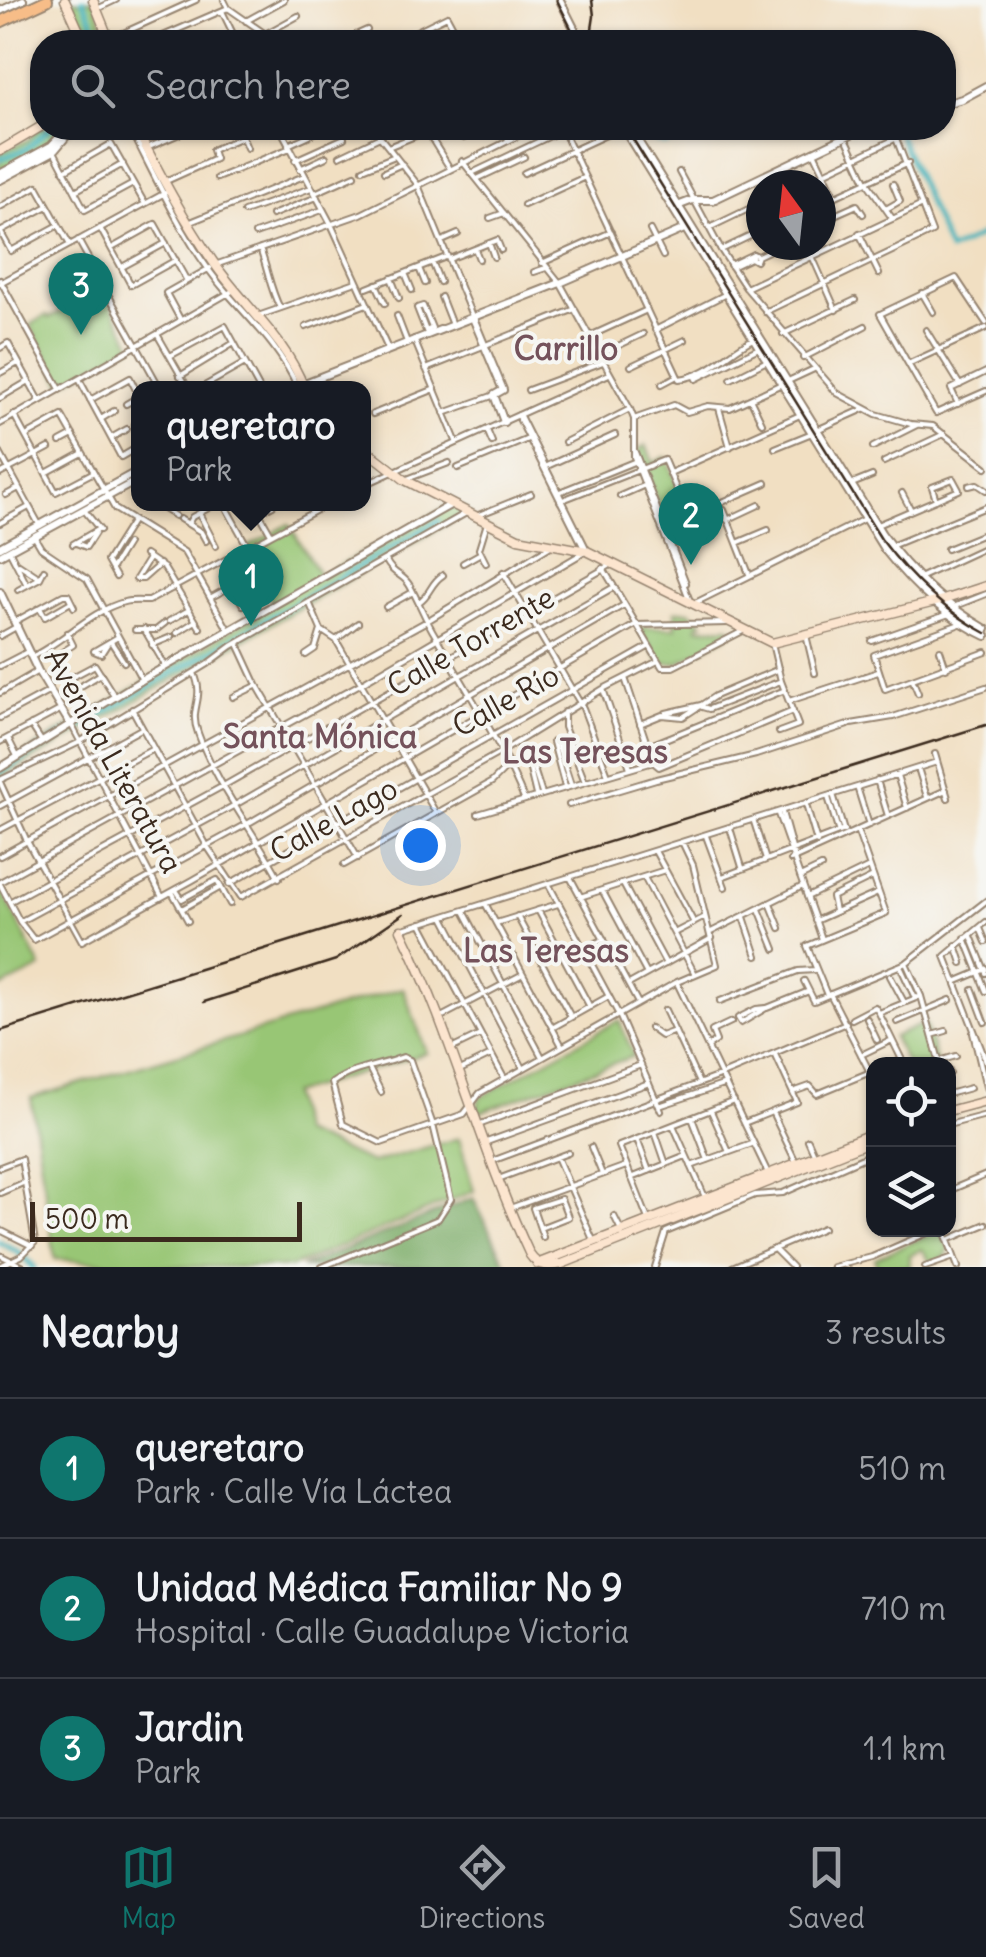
<!DOCTYPE html>
<html lang="en">
<head>
<meta charset="utf-8">
<style>
  :root { --surface:#171b24; --page:#20242c; --text:#f1f3f6; --muted:#9ea1a6; --line:#363941; --accent:#0f766e }
  body { margin:0; font-family:Delius,sans-serif; background:var(--page); color:var(--text) }
  .controls { position:absolute; right:30px; bottom:30px; display:grid; overflow:hidden; border-radius:20px; box-shadow:0 2px 8px #0004 }
  .controls button { width:90px; height:90px; display:grid; place-items:center; padding:0; border:0; border-bottom:2px solid var(--line); background:var(--surface); color:var(--text); font:50px sans-serif }
  .compass { position:absolute; left:746px; top:170px; width:90px; height:90px; border-radius:50%; background:var(--surface); box-shadow:0 2px 8px #0004; rotate:345deg }
  .scale { position:absolute; left:30px; bottom:25px; width:272px; box-sizing:border-box; padding-left:10px; border:5px solid #3b2a1e; border-top:0; font-size:28px; line-height:35px; white-space:nowrap; color:#3b2a1e; -webkit-text-stroke:8px #f6f6f2; paint-order:stroke }
  .you { position:absolute; left:420px; top:845px; width:35px; height:35px; margin:-25px; border:8px solid #fff; border-radius:50%; background:#1a73e8; box-shadow:0 0 0 15px #1a73e833 }
  .badge { display:grid; place-items:center; width:65px; height:65px; border-radius:50%; background:var(--accent); color:#fff; font-size:32px; font-weight:700 }
  .pin { position:absolute; translate:-50% -82px; filter:drop-shadow(0 2px 5px #0008) }
  .pin::after { content:''; position:absolute; top:52px; width:35px; height:30px; background:inherit; clip-path:polygon(0 0,100% 0,50% 100%) }
  .popup { position:absolute; left:131px; top:381px; width:240px; height:130px; box-sizing:border-box; display:grid; place-content:center; border-radius:20px; background:var(--surface); filter:drop-shadow(0 2px 8px #0005); font-size:32px; white-space:nowrap; color:var(--muted) }
  .popup b { font-size:38px; color:var(--text) }
  .popup::after { content:''; position:absolute; left:50%; top:100%; margin-left:-20px; border:20px solid transparent; border-top-color:var(--surface) }
  .list { margin:0; padding:0; list-style:none }
  h2 { display:flex; justify-content:space-between; align-items:center; height:130px; margin:0; padding:0 40px; font-size:42px }
  h2 small { font-size:32px; font-weight:400; color:var(--muted) }
  .list li { display:grid; grid-template-columns:65px 1fr auto; gap:30px; align-items:center; box-sizing:border-box; height:140px; padding:0 40px; border-top:2px solid var(--line) }
  .list b { display:block; font-size:38px; white-space:nowrap }
  .list p { margin:0; font-size:32px; white-space:nowrap; color:var(--muted) }
  .list em { font-size:32px; font-style:normal; color:var(--muted) }
  .icon { flex:none; width:55px; height:55px; fill:none; stroke:currentColor; stroke-width:2; stroke-linecap:round; stroke-linejoin:round }
  .map { position:relative; flex:none; width:986px; height:1267px; overflow:hidden }
  .search { position:absolute; background:var(--surface); box-shadow:0 2px 8px #0004; left:30px; right:30px; top:30px; height:110px; display:flex; align-items:center; gap:25px; box-sizing:border-box; padding:0 35px; border-radius:40px; color:var(--muted); font-size:38px }
  .sheet { height:550px; background:var(--surface) }
  nav { display:flex; justify-content:space-around; align-items:center; box-sizing:border-box; height:140px; border-top:2px solid var(--line); background:var(--surface); font-size:28px; color:var(--muted) }
  nav a { display:grid; justify-items:center; gap:5px }
  nav .on { color:var(--accent) }
  .map>svg:first-child { display:block }
</style>
</head>
<body>
<div class="map">
<svg width="986" height="1267" viewBox="0 0 986 1267">
  <rect width="100%" height="100%" fill="#f6f6f2"/>
  <filter id="ink" filterUnits="userSpaceOnUse"><feTurbulence type="fractalNoise" baseFrequency=".01" numOctaves="2"/><feDisplacementMap in="SourceGraphic" scale="20" xChannelSelector="R" yChannelSelector="G"/><feConvolveMatrix kernelMatrix="1 2 1 2 8 2 1 2 1" color-interpolation-filters="sRGB"/></filter>
  <filter id="wash" filterUnits="userSpaceOnUse"><feTurbulence type="fractalNoise" baseFrequency=".0048" numOctaves="4" result="noise"/><feDisplacementMap in="SourceGraphic" scale="40" xChannelSelector="R" yChannelSelector="G"/><feGaussianBlur stdDeviation="2.25" result="paint"/><feColorMatrix in="noise" values="0 0 0 0 0 0 0 0 0 0 0 0 0 0 0 0 0 1.4 0 .05"/><feComposite in="paint" operator="in"/></filter>
  <g filter="url(#wash)">
    <rect width="100%" height="100%" fill="#f1dfc2"/>
    <path fill="#98c674" stroke="#6a7849" stroke-width="2.5" d="M 71,0 L 94,0 L 110,42 L 94,42 Z
      M 42,124 L 42,128 L 73,128 L 0,178 L 0,152 L 28,140 Z
      M 102,289 L 133,345 L 62,384 L 30,325 L 47,315 L 49,318 Z
      M 646,445 L 653,462 L 666,457 L 689,513 L 666,523 L 638,450 Z
      M 452,504 L 468,512 L 0,778 L 0,768 L 273,605 L 248,547 L 289,524 L 320,576 Z
      M 675,611 L 689,611 L 703,623 L 698,624 L 698,628 L 730,627 L 732,633 L 678,663 L 661,664 L 639,627 L 676,628 Z
      M 0,886 L 41,968 L 0,988 Z
      M 403,988 L 427,1053 L 291,1094 L 301,1133 L 372,1163 L 459,1138 L 474,1191 L 291,1267 L 161,1267 L 55,1259 L 31,1098 Z
      M 619,1020 L 634,1056 L 477,1113 L 479,1098 Z
      M 925,1023 L 937,1064 L 907,1064 L 893,1037 Z
      M 940,1230 L 949,1249 L 945,1257 L 931,1263 L 922,1249 L 910,1256 L 910,1267 L 877,1267 L 875,1258 Z"/>
    <path fill="#7aab66" stroke="#5a6a42" stroke-width="2.5" d="M 473,1198 L 508,1267 L 301,1267 Z"/>
    <g fill="none" stroke-linecap="round" stroke-linejoin="round">
      <path stroke="#44b4bb" stroke-width="5" d="M 647,128 L 656,141 L 665,144 L 700,128
        M 896,128 L 949,251 L 986,233"/>
      <path stroke="#44b4bb" stroke-width="6" d="M 83,0 L 102,42
        M 0,159 L 26,149 L 50,128
        M 0,772 L 438,521
        M 0,1242 L 18,1252 L 34,1267"/>
    </g>
  </g>
  <g filter="url(#ink)">
    <g fill="none" stroke-linecap="round" stroke-linejoin="round">
      <defs>
        <path id="minor" d="M 224,0 L 228,8 L 277,42
          M 97,9 L 116,0
          M 222,11 L 237,42
          M 246,21 L 284,0
          M 267,33 L 298,16
          M 110,39 L 196,0
          M 149,42 L 228,8
          M 340,42 L 367,30
          M 394,42 L 447,16 L 461,42
          M 437,42 L 455,34
          M 130,128 C 159,184 186,246 228,294 C 254,324 280,348 297,386
          M 280,128 L 331,224 L 388,349
          M 373,128 L 418,185 L 472,316
          M 504,128 L 508,140
          M 562,128 L 679,379 C 708,376 729,351 753,339
          M 239,129 L 247,148
          M 282,132 L 292,128
          M 428,133 L 449,167
          M 464,138 L 484,128
          M 848,142 L 866,181 L 892,218
          M 288,145 L 325,128
          M 388,147 L 435,128
          M 147,148 L 193,128
          M 814,152 L 835,196
          M 55,153 L 85,210 L 133,184
          M 340,156 L 380,137
          M 295,160 L 344,138
          M 462,161 L 560,283 L 630,409 L 634,419 L 634,457 L 690,601
          M 300,169 L 326,157
          M 363,169 L 395,156
          M 64,171 L 111,144 L 145,204
          M 384,172 L 402,164
          M 679,172 L 721,250 L 746,288 L 837,393 L 876,414 L 911,424 L 933,426 L 986,467
          M 472,173 L 563,130
          M 524,173 L 621,128
          M 766,175 L 771,185
          M 217,178 L 290,148
          M 477,179 L 524,157
          M 164,182 L 215,159 L 212,150 L 242,137
          M 799,185 L 897,138
          M 75,191 L 123,164
          M 315,193 L 355,175
          M 821,203 L 908,163
          M 524,205 L 585,177
          M 0,207 L 37,186 L 70,245
          M 886,209 L 900,201 L 893,184
          M 244,212 L 311,188
          M 272,215 L 317,197
          M 490,218 L 504,213
          M 821,221 L 857,205 L 863,214
          M 188,223 L 304,176
          M 100,228 L 131,285 L 176,260
          M 709,228 L 761,203
          M 650,230 L 663,256
          M 0,231 L 11,251 L 57,226
          M 0,232 L 48,206
          M 859,233 L 879,274
          M 255,234 L 322,210
          M 78,240 L 160,388
          M 442,241 L 458,234
          M 489,243 L 494,257
          M 112,248 L 155,224 L 187,281
          M 260,249 C 268,270 270,289 280,308
          M 475,249 L 479,259
          M 721,250 L 761,231
          M 758,256 L 781,245
          M 812,256 L 836,310
          M 449,259 L 497,240 L 501,250
          M 432,262 L 440,282
          M 542,263 L 611,232
          M 215,265 L 361,214 L 534,128
          M 730,265 L 753,254
          M 122,267 L 166,243
          M 732,267 L 751,258 L 756,261 L 758,256 L 753,254 L 751,258
          M 419,268 L 425,283
          M 534,272 L 546,268
          M 405,273 L 412,290
          M 391,278 L 399,298
          M 0,280 L 60,389
          M 0,283 L 165,193
          M 376,284 L 385,303
          M 367,288 L 446,257
          M 746,288 L 922,205
          M 922,293 L 933,312
          M 441,297 L 452,325
          M 423,306 L 432,328 L 426,331 L 417,308 Z
          M 765,312 L 932,232 L 892,128
          M 258,316 L 356,282
          M 397,316 L 407,342
          M 180,319 L 166,293 L 210,268
          M 306,327 L 367,304
          M 655,330 L 726,294
          M 926,330 L 960,385
          M 157,334 L 188,388
          M 783,334 L 855,300
          M 590,336 L 647,310
          M 414,339 L 456,441
          M 0,348 L 8,343 L 40,401
          M 599,355 L 643,334
          M 170,356 L 225,326 L 259,388
          M 803,358 L 865,326
          M 910,363 L 986,328
          M 631,366 L 685,340
          M 426,369 L 575,309
          M 0,373 L 18,363
          M 694,375 L 696,379 L 759,348
          M 180,376 L 234,343
          M 79,379 L 121,457 L 138,447
          M 731,379 L 767,361
          M 662,384 L 677,376
          M 201,388 L 245,363
          M 528,390 L 603,362
          M 0,398 L 29,381
          M 90,400 L 130,378 L 138,394
          M 751,400 L 762,423
          M 126,404 L 138,397
          M 958,404 L 951,389 L 986,372
          M 719,408 L 730,447
          M 444,413 L 492,396
          M 936,413 L 880,314 L 956,278 L 986,323
          M 936,413 L 986,391
          M 373,414 L 435,389
          M 14,415 L 56,492 L 94,472
          M 101,419 L 114,411
          M 634,419 L 674,405 L 687,412 L 708,406 L 730,408 L 814,369
          M 0,424 L 234,290
          M 135,424 L 138,422
          M 819,429 L 864,409
          M 487,430 L 492,442
          M 26,436 L 62,416 L 115,509 L 184,552 L 229,631
          M 111,438 L 127,429
          M 60,442 L 73,435
          M 565,442 L 630,409
          M 873,447 L 917,425
          M 775,448 L 812,433
          M 635,452 L 686,583
          M 0,453 L 40,526
          M 884,462 L 944,434
          M 545,467 L 615,435
          M 458,468 L 528,439
          M 46,473 L 81,454
          M 670,473 L 800,415
          M 0,474 L 49,448
          M 407,479 L 449,463
          M 852,484 L 872,476
          M 130,485 L 138,491
          M 364,485 L 609,374
          M 969,486 L 977,484 L 986,490
          M 557,493 L 636,461
          M 902,493 L 911,510
          M 6,495 L 19,488
          M 620,496 L 645,485
          M 560,501 L 664,460 L 678,493
          M 155,504 L 175,516
          M 224,504 L 248,547
          M 254,504 L 271,534
          M 84,510 L 100,530
          M 724,510 L 749,574
          M 260,512 L 273,505
          M 199,513 L 216,546
          M 476,516 L 531,494
          M 180,519 L 201,532 L 206,541
          M 727,520 L 759,505
          M 0,523 L 29,507
          M 188,524 L 192,517 L 216,504
          M 877,525 L 959,490 L 953,479 L 932,487 L 936,500
          M 665,527 L 766,483
          M 34,536 L 41,548 L 87,579 L 142,680
          M 76,543 L 86,547 L 95,533
          M 737,543 L 768,530
          M 73,544 L 97,530
          M 891,546 L 986,507
          M 947,549 L 986,533
          M 9,550 L 27,585
          M 145,555 L 164,568 L 200,628
          M 385,559 C 394,577 403,573 410,586 C 419,602 425,619 435,635 C 466,689 500,741 524,799
          M 463,563 L 479,554
          M 486,563 L 479,549 L 487,523
          M 19,564 L 40,578
          M 112,568 L 127,544
          M 603,568 L 662,667 L 673,667 L 743,631
          M 243,571 L 252,589
          M 503,572 L 583,708 L 608,775
          M 116,577 L 107,561 L 133,520
          M 919,578 L 986,547
          M 136,579 L 143,579 L 160,564
          M 136,579 L 149,558
          M 233,588 L 243,605
          M 18,590 L 40,578 L 44,570
          M 238,597 L 260,584
          M 210,598 L 246,578
          M 309,602 L 321,630 L 336,640 L 436,813
          M 419,602 C 431,594 430,583 443,575
          M 695,603 L 864,519
          M 386,607 L 413,592
          M 953,607 L 986,594
          M 40,608 L 45,617 L 71,602
          M 16,621 L 63,595 L 68,595 L 74,607
          M 169,621 L 187,611
          M 960,624 L 874,655 L 885,689 L 986,652
          M 144,629 L 166,667
          M 135,630 L 156,630 L 165,623
          M 177,633 L 194,622
          M 806,635 L 815,673
          M 0,636 L 18,626
          M 336,640 L 358,623
          M 872,641 L 949,614
          M 111,642 L 124,662
          M 108,643 L 101,654 L 94,651 L 118,637
          M 772,643 L 781,681 L 798,725 L 779,732
          M 238,644 L 257,685 L 358,858
          M 152,645 L 171,637
          M 940,650 L 946,668
          M 306,655 L 315,649 L 321,630
          M 56,656 L 73,645 L 67,633
          M 31,657 C 62,643 90,611 124,602 C 131,600 141,601 149,601 L 328,504
          M 0,666 L 27,652
          M 194,673 C 206,700 188,708 198,733 C 216,784 253,830 279,878
          M 625,678 L 653,762 L 659,767 L 793,711
          M 65,681 L 95,665 L 115,697
          M 913,681 L 918,693
          M 603,689 L 630,768
          M 71,692 L 101,674
          M 0,693 L 38,671
          M 233,697 L 256,686
          M 789,701 L 878,672
          M 702,707 L 709,709 L 781,681
          M 132,709 L 207,846 L 241,897 L 503,751 L 603,689 L 656,662
          M 564,712 L 564,727 L 585,782
          M 666,713 L 701,705
          M 0,718 L 50,691
          M 71,724 L 162,897
          M 640,724 L 662,715 L 683,717 L 715,696 L 779,669
          M 31,725 L 42,742
          M 8,738 L 17,756
          M 0,742 L 60,710
          M 553,742 L 557,742 L 571,785
          M 553,742 L 565,787
          M 648,746 L 785,690
          M 935,754 L 948,798
          M 529,766 L 533,766 L 542,794
          M 529,766 L 536,795
          M 918,768 L 927,797
          M 897,775 L 907,808
          M 0,780 L 78,743 L 208,664 L 232,646 L 468,512
          M 877,780 L 888,816
          M 0,782 L 27,841 L 82,941 L 193,880 L 635,625 L 728,623
          M 857,787 L 869,825
          M 833,794 L 844,831
          M 828,797 L 838,830
          M 569,805 L 656,779 L 756,755 L 851,724 L 893,717 L 986,687
          M 806,805 L 817,842
          M 0,806 L 141,729
          M 782,812 L 795,859
          M 478,814 L 650,763
          M 778,814 L 822,939
          M 754,822 L 766,860
          M 730,828 L 742,867
          M 0,830 L 153,749
          M 706,836 L 725,887
          M 655,851 L 694,923
          M 0,856 L 427,621 L 549,547
          M 791,860 L 946,790
          M 344,865 L 492,782 L 510,764
          M 570,877 L 638,1003
          M 644,877 L 695,974
          M 722,877 L 844,830
          M 800,877 L 821,867
          M 0,882 L 360,684 L 583,553
          M 0,884 L 20,922 L 34,940 L 247,824 L 624,605
          M 229,884 L 648,647
          M 623,884 L 666,964
          M 549,885 L 619,1015 L 661,1111
          M 176,890 L 182,899 L 217,880 L 230,904
          M 602,890 L 647,974
          M 172,892 L 188,921
          M 580,897 L 665,870
          M 807,897 L 869,867
          M 11,901 L 225,785 L 609,566
          M 770,903 L 780,928
          M 486,905 L 562,1046
          M 182,909 L 221,887
          M 759,909 L 775,949
          M 538,910 L 590,1007
          M 464,911 L 542,1057
          M 835,911 L 832,897 L 873,877
          M 517,916 L 571,1017
          M 444,917 L 523,1068
          M 744,917 L 757,956
          M 21,921 L 235,805 L 614,587
          M 815,921 L 878,893
          M 986,922 L 945,956 L 986,1061
          M 421,923 L 504,1078
          M 496,923 L 558,904
          M 980,928 L 986,942
          M 403,929 L 937,762
          M 711,932 L 803,886
          M 674,933 L 705,917
          M 971,936 L 986,973
          M 965,938 L 986,991
          M 956,945 L 962,963
          M 584,949 L 604,939
          M 906,963 L 921,996 L 940,1064
          M 900,966 L 915,998
          M 890,976 L 904,1002
          M 804,981 L 814,1001 L 906,963 L 986,901
          M 955,982 L 986,969
          M 677,983 L 768,1173
          M 629,984 L 712,938
          M 973,990 L 985,1022
          M 830,994 L 874,1080
          M 827,995 L 807,946 L 886,913 L 857,830
          M 720,1001 L 798,971 L 815,970
          M 766,1008 L 741,1023 L 738,1018 L 756,1009 Z
          M 767,1008 L 809,991
          M 665,1010 L 699,1083
          M 879,1013 L 904,1064
          M 441,1017 L 521,975
          M 852,1019 L 875,1007 L 879,1013 L 921,996
          M 867,1019 L 877,1040
          M 897,1022 L 950,1000
          M 552,1028 L 609,996
          M 650,1028 L 661,1036 L 675,1031
          M 973,1033 L 986,1087
          M 932,1035 L 946,1031
          M 710,1045 L 716,1041 L 712,1031 L 731,1022
          M 453,1048 L 480,1035
          M 861,1055 L 892,1040
          M 939,1061 L 956,1056
          M 893,1064 L 902,1060
          M 948,1069 L 950,1073
          M 370,1070 L 381,1092
          M 460,1070 L 491,1055
          M 793,1092 L 810,1086 L 817,1094 L 868,1073
          M 948,1094 L 970,1088
          M 659,1106 L 726,1084
          M 711,1111 L 729,1152
          M 772,1112 L 796,1162
          M 692,1118 L 708,1160
          M 744,1123 L 797,1102 L 775,1054
          M 481,1124 L 641,1065
          M 673,1125 L 705,1197
          M 948,1125 L 986,1115
          M 655,1132 L 666,1164
          M 637,1139 L 649,1171
          M 808,1140 L 815,1156
          M 484,1143 L 649,1083
          M 591,1147 L 602,1174
          M 557,1157 L 593,1240
          M 492,1161 L 722,1075 L 846,1023
          M 691,1166 L 752,1144
          M 0,1167 L 21,1159 L 35,1242 L 21,1256 L 0,1266
          M 501,1178 L 568,1153
          M 631,1178 L 686,1156
          M 948,1191 L 986,1175
          M 0,1193 L 23,1183
          M 513,1207 L 626,1166
          M 614,1216 L 621,1230
          M 648,1219 L 619,1146 L 734,1101
          M 540,1228 L 568,1217 L 561,1199 L 533,1208 L 543,1237
          M 0,1230 L 32,1246
          M 895,1230 L 897,1230
          M 944,1230 L 958,1267
          M 948,1240 L 986,1224
          M 775,1250 L 792,1267
          M 0,1255 L 24,1267
          M 322,1267 L 438,1219 L 451,1199 L 433,1125 L 410,1060 L 403,1057 C 379,1066 353,1068 332,1083 L 343,1124 L 381,1143 L 464,1114 L 480,1093 L 677,982 L 717,965 L 693,865 L 682,842
          M 655,1267 L 666,1232 L 755,1195 L 783,1193 L 874,1153
          M 732,1267 L 823,1228
          M 833,1267 L 872,1257 L 934,1230
          M 925,1267 L 954,1257"/>
        <path id="tertiary" d="M 560,0 L 581,42
          M 0,11 L 23,0
          M 944,104 L 962,99 L 986,86
          M 623,128 L 884,549 C 911,583 945,618 986,636
          M 630,128 L 882,534 C 910,573 944,605 986,629
          M 0,174 L 51,146 L 68,128
          M 0,180 L 54,151 L 73,128
          M 680,205 L 693,200 L 713,200 L 864,128
          M 473,318 L 503,390 L 494,395 L 504,422
          M 292,388 L 560,283 L 689,227
          M 519,416 L 586,550
          M 0,547 L 138,471
          M 0,555 L 138,480
          M 0,592 L 38,671 L 70,724
          M 0,768 L 142,680 L 452,504"/>
        <path id="secondary" d="M 65,0 L 84,42
          M 93,0 L 110,42
          M 136,128 C 160,174 184,220 214,263 C 243,305 286,339 304,388
          M 0,151 L 42,126
          M 364,448 L 405,480 L 518,538 L 587,551 L 772,643 L 943,600 L 986,586
          M 401,930 C 453,1035 480,1149 530,1255 C 538,1267 549,1267 562,1264 L 874,1140
          M 948,1111 L 986,1101
          M 537,1264 L 874,1133"/>
        <path id="primary" d="M 0,22 L 47,0"/>
      </defs>
      <use href="#minor" stroke="#968470" stroke-width="8"/>
      <use href="#tertiary" stroke="#968470" stroke-width="10"/>
      <use href="#secondary" stroke="#968470" stroke-width="11"/>
      <use href="#primary" stroke="#968470" stroke-width="14"/>
      <use href="#minor" stroke="#fff" stroke-width="4"/>
      <use href="#tertiary" stroke="#fff" stroke-width="6"/>
      <use href="#secondary" stroke="#fce5cf" stroke-width="8"/>
      <use href="#primary" stroke="#f7bd88" stroke-width="10"/>
      <path stroke="#3b2a1e" stroke-width="2.5" d="M 557,0 L 578,42
        M 590,42 L 594,16 L 592,0
        M 626,128 L 881,539 C 909,576 943,611 986,633
        M 204,1002 L 336,960 L 403,914
        M 0,1031 L 986,725"/>
    </g>
  </g>
  <g text-anchor="middle" stroke-width="8" stroke-linejoin="round" paint-order="stroke">
    <g font-size="30" fill="#3b2a1e" stroke="#f6f6f2">
      <text transform="translate(471 642) rotate(-30)" y="10">Calle Torrente</text>
      <text transform="translate(506 701) rotate(-29)" y="10">Calle Río</text>
      <text transform="translate(113 761) rotate(61)" y="10">Avenida Literatura</text>
      <text transform="translate(334 820) rotate(-29)" y="10">Calle Lago</text>
    </g>
    <g font-size="32" font-weight="bold" fill="#74525b" stroke="#f6f6f2">
      <text x="566" y="360">Carrillo</text>
      <text x="320" y="748">Santa Mónica</text>
      <text x="585" y="763">Las Teresas</text>
      <text x="546" y="962">Las Teresas</text>
    </g>
  </g>
</svg>
<div class="controls">
<button><svg class="icon" aria-label="locate" viewBox="0 0 24 24"><circle cx="12" cy="12" r="6"/><path d="M12 2v4M12 18v4M2 12h4M18 12h4"/></svg></button>
<button><svg class="icon" aria-label="layers" viewBox="0 0 24 24"><path d="M12 4l9 5-9 5-9-5zM3 14l9 5 9-5"/></svg></button>
</div>
<svg class="compass" viewBox="-18 -18 36 36"><path d="M0-13l5 13h-10z" fill="#e53935"/><path d="M0 13l5-13h-10z" fill="#9ea1a6"/></svg>
<div class="scale">500 m</div>
<div class="you"></div>
<div class="pin badge" style="left:251px;top:626px">1</div>
<div class="popup"><b>queretaro</b>Park</div>
<div class="pin badge" style="left:691px;top:565px">2</div>
<div class="pin badge" style="left:81px;top:335px">3</div>
<div class="search"><svg class="icon" aria-label="search" viewBox="0 0 24 24"><circle cx="10" cy="10" r="6"/><path d="M15 15l6 6"/></svg>Search here</div>
</div>
<section class="sheet">
<h2>Nearby<small>3 results</small></h2>
<ul class="list">
<li><span class="badge">1</span><div><b>queretaro</b><p>Park · Calle Vía Láctea</p></div><em>510 m</em></li>
<li><span class="badge">2</span><div><b>Unidad Médica Familiar No 9</b><p>Hospital · Calle Guadalupe Victoria</p></div><em>710 m</em></li>
<li><span class="badge">3</span><div><b>Jardin</b><p>Park</p></div><em>1.1 km</em></li>
</ul>
</section>
<nav>
<a class="on"><svg class="icon" aria-label="map" viewBox="0 0 24 24"><path d="M3 6l6-2 6 2 6-2v14l-6 2-6-2-6 2zM9 4v14M15 6v14"/></svg>Map</a>
<a><svg class="icon" aria-label="directions" viewBox="0 0 24 24"><path d="M12 3l9 9-9 9-9-9zM9 14v-3h6M13 9l2 2-2 2"/></svg>Directions</a>
<a><svg class="icon" aria-label="saved" viewBox="0 0 24 24"><path d="M7 4h10v16l-5-4-5 4z"/></svg>Saved</a>
</nav>
</body>
</html>
